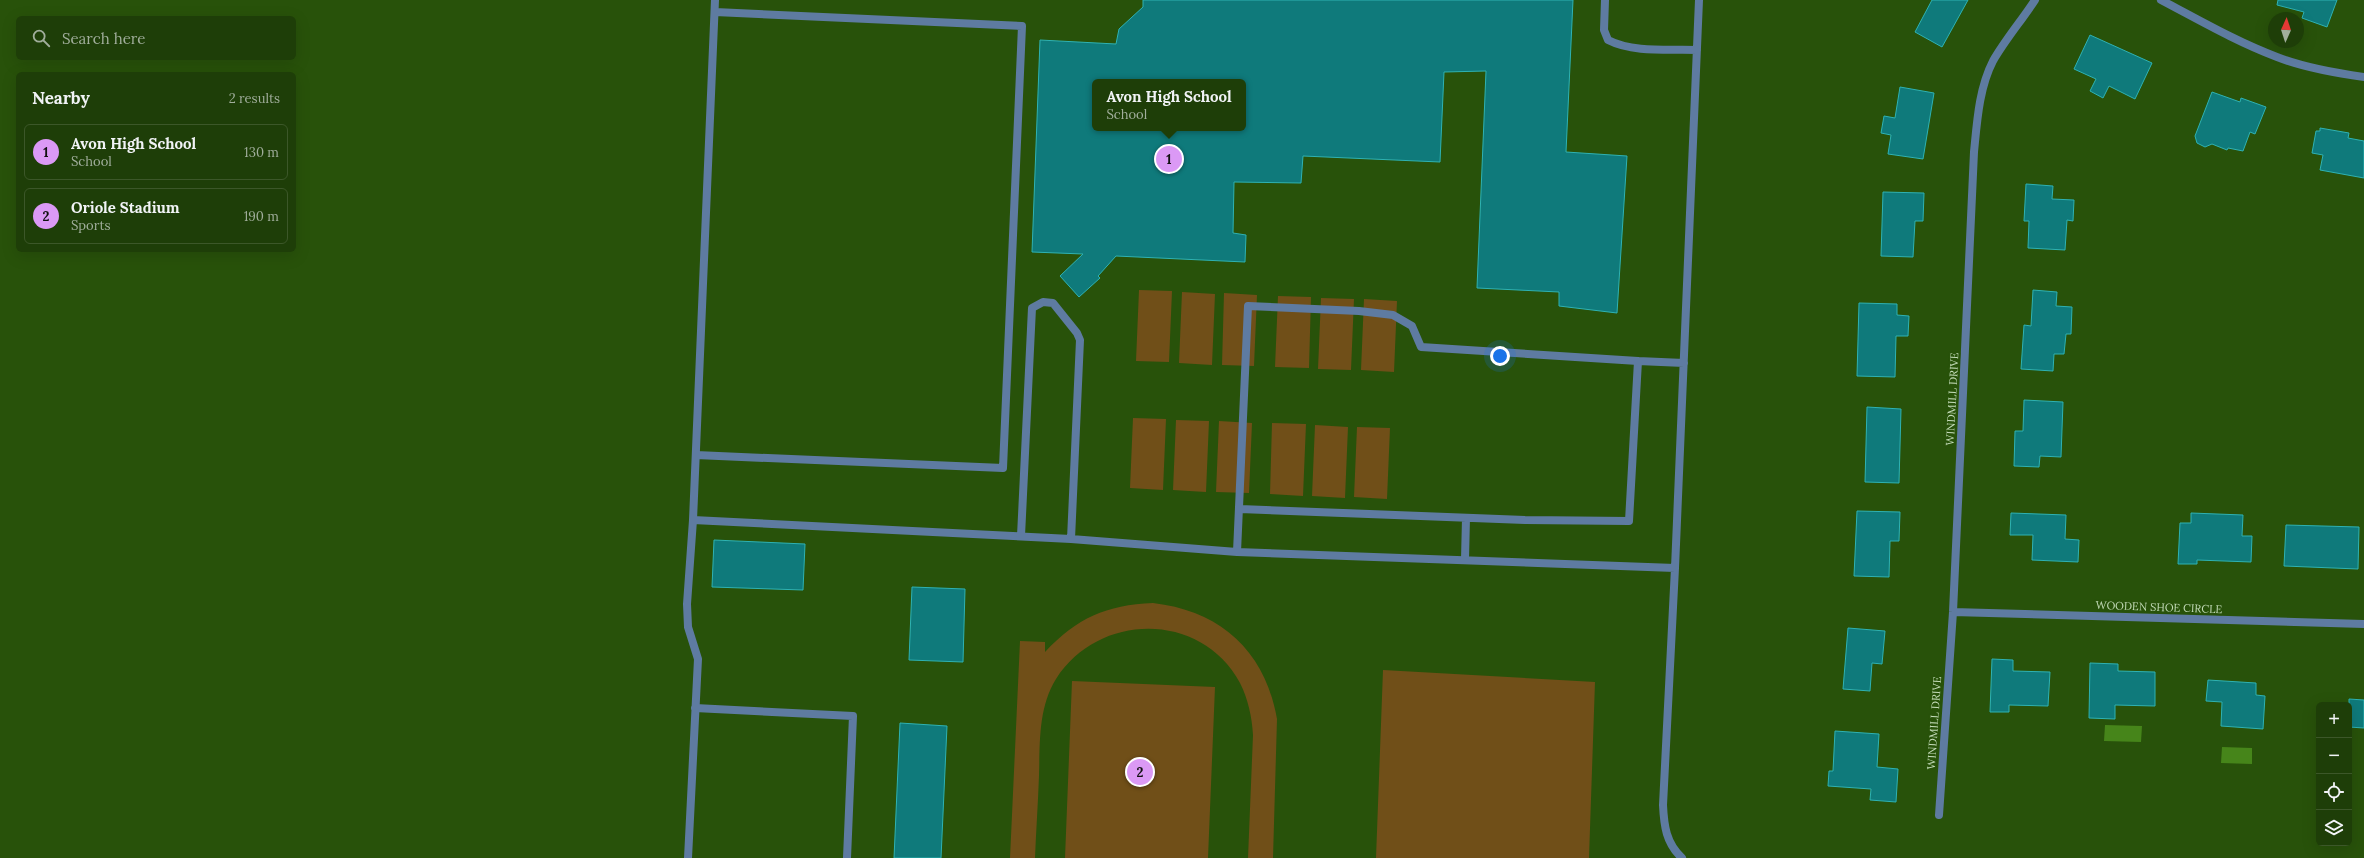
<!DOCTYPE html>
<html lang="en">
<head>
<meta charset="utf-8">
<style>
  :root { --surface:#1e3e08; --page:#264512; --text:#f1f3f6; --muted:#a1ae9c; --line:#3c5729; --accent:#db99f5 }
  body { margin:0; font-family:Lora,serif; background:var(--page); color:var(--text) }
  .controls { position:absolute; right:12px; bottom:12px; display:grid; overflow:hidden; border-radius:6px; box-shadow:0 4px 16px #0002 }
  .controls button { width:36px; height:36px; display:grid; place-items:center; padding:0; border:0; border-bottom:1px solid var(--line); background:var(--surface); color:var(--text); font:20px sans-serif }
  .compass { position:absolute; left:2268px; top:12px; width:36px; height:36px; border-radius:50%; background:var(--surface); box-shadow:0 4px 16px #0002; rotate:3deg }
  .you { position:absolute; left:1500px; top:356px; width:14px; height:14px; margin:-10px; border:3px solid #fff; border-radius:50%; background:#1a73e8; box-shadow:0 0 0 6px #1a73e833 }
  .badge { display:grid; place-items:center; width:26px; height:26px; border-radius:50%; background:var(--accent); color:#111; font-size:13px; font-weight:700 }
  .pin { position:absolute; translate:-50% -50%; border:2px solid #fff; box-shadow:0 1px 4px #0006 }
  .popup { position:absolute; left:1092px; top:79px; width:154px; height:52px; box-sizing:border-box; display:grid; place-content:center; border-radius:6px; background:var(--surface); filter:drop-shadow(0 1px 3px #0005); font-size:13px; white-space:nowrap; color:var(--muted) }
  .popup b { font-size:15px; color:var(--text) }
  .popup::after { content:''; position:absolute; left:50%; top:100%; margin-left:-8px; border:8px solid transparent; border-top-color:var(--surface) }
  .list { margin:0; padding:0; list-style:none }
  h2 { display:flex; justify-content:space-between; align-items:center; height:52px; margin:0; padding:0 16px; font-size:17px }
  h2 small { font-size:13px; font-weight:400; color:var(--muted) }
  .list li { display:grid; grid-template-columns:26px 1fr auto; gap:12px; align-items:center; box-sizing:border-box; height:56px; margin:0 8px 8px; padding:0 8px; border:1px solid var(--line); border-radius:6px }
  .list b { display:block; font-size:15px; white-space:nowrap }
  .list p { margin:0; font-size:13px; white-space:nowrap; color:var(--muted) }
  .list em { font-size:13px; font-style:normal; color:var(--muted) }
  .icon { flex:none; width:22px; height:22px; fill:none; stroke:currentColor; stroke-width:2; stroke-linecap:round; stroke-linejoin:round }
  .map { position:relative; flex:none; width:2364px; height:858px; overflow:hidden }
  .search { position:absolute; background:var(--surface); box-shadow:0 4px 16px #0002; left:16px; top:16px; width:280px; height:44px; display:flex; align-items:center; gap:10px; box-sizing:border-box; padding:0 14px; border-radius:6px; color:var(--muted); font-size:15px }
  .panel { position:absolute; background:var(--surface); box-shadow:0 4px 16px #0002; left:16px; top:72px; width:280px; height:180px; border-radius:6px }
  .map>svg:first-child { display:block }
</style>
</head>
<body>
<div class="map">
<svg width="2364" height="858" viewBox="0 0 2364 858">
  <rect width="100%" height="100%" fill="#28520a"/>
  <path fill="#704f18" d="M 1139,290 L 1172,291 L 1169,362 L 1136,361 Z
    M 1182,292 L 1215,294 L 1212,365 L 1179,363 Z
    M 1224,293 L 1257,295 L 1254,366 L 1222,365 Z
    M 1278,296 L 1311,297 L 1309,368 L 1275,367 Z
    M 1321,298 L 1354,299 L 1351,370 L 1318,369 Z
    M 1364,299 L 1397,301 L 1394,372 L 1361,370 Z
    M 1133,418 L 1166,419 L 1163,490 L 1130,488 Z
    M 1176,420 L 1209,421 L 1206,492 L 1173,490 Z
    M 1219,421 L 1252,423 L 1249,493 L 1216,492 Z
    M 1272,423 L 1306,424 L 1303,496 L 1270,494 Z
    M 1315,425 L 1348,427 L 1345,498 L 1312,496 Z
    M 1357,427 L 1390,428 L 1387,499 L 1354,497 Z
    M 1153,603 C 1221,611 1265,651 1277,719 L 1273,858 L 1248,858 L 1253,735 C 1252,717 1248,699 1240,683 C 1201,611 1099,612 1056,679 C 1038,708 1040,744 1039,776 C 1038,804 1036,831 1035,858 L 1010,858 L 1020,641 L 1045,642 L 1045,652 C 1077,618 1106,605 1153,603 Z
    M 1383,670 L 1595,682 L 1589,858 L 1376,858 Z
    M 1072,681 L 1215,687 L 1208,858 L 1065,858 Z"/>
  <path fill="#46851a" d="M 2105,725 L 2142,726 L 2141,742 L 2104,741 Z
    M 2222,747 L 2252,748 L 2252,764 L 2221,763 Z"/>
  <path fill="#0f7a7b" stroke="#2eb2b3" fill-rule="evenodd" d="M 1143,0 L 1573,0 L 1566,152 L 1627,156 L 1617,313 L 1559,306 L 1559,292 L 1477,288 L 1486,71 L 1444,72 L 1440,162 L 1303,156 L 1301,183 L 1234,182 L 1233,233 L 1246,235 L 1245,262 L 1116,256 L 1098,276 L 1100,278 L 1079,297 L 1060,276 L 1083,254 L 1032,252 L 1040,40 L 1116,44 L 1119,29 L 1143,7 ZM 1095,82 L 1243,82 L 1243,128 L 1095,128 Z
    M 1932,0 L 1968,0 L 1942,47 L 1915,32 Z
    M 2278,0 L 2337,0 L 2327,27 L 2302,18 L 2304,12 L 2277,5 Z
    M 2090,35 L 2152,63 L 2135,99 L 2109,86 L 2103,98 L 2090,91 L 2096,79 L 2074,69 Z
    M 1900,87 L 1934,93 L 1923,159 L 1888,154 L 1891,135 L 1881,133 L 1884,116 L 1895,118 Z
    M 2212,92 L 2240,102 L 2241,98 L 2266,107 L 2255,134 L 2250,132 L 2243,151 L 2228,148 L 2227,150 L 2212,144 L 2205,147 L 2197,143 L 2195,136 Z
    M 2320,128 L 2349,133 L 2348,138 L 2364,141 L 2364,178 L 2320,170 L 2323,155 L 2312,153 L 2316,131 L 2320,131 Z
    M 2026,184 L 2053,186 L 2052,199 L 2074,200 L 2073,221 L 2067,220 L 2065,250 L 2028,248 L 2029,221 L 2024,221 Z
    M 1883,192 L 1924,193 L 1923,221 L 1915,221 L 1913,257 L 1881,256 Z
    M 2033,290 L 2057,292 L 2056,306 L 2072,307 L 2071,334 L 2066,334 L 2064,354 L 2054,354 L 2053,371 L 2021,369 L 2024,325 L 2031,326 Z
    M 1859,303 L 1897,304 L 1897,315 L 1909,316 L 1908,336 L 1896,336 L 1895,377 L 1857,376 Z
    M 2024,400 L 2063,402 L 2061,457 L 2040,456 L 2039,467 L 2014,466 L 2015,431 L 2023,431 Z
    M 1867,407 L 1901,409 L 1899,483 L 1865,482 Z
    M 1857,511 L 1900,512 L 1899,541 L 1890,541 L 1889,577 L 1854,576 Z
    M 2011,513 L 2066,515 L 2065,539 L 2079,540 L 2078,562 L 2032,560 L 2033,535 L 2010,535 Z
    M 2191,513 L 2243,515 L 2242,536 L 2252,536 L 2251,562 L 2197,560 L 2197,564 L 2178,564 L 2180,523 L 2191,523 Z
    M 2286,525 L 2359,527 L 2358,569 L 2284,566 Z
    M 714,540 L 805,544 L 803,590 L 712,587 Z
    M 912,587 L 965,589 L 963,662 L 909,660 Z
    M 1848,628 L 1885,631 L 1882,664 L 1872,663 L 1870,691 L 1843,689 Z
    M 1992,659 L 2013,660 L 2013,671 L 2050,672 L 2048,706 L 2009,705 L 2009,712 L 1990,712 Z
    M 2090,663 L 2118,664 L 2118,671 L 2155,672 L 2155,706 L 2115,705 L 2115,719 L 2089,718 Z
    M 2208,680 L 2256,683 L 2256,695 L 2265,696 L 2263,729 L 2221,726 L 2222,702 L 2206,701 Z
    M 2349,699 L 2364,700 L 2364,728 L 2349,727 Z
    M 900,723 L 947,726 L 941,858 L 894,858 Z
    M 1835,731 L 1879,734 L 1877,767 L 1898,769 L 1896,802 L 1870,800 L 1871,789 L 1828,786 L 1829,771 L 1833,771 Z"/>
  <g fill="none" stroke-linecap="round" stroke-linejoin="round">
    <path stroke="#5e7ba1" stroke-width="8" d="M 715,0 L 693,520 L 1071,539 L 1237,552 L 1675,568
      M 1605,0 L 1604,30 L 1608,40 C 1633,53 1669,49 1697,50
      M 1638,361 L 1684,363
      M 696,455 L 1003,468 L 1022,26 L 715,12
      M 1021,536 L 1032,308 L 1043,302 L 1053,303 L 1077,333 L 1080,340 L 1071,539
      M 1237,552 L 1248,306 L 1359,311 L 1393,315 L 1412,326 L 1421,347 L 1638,361 L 1629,521 L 1525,520 L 1240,509
      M 1465,559 L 1466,518
      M 695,708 L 853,716 L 847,858
      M 688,858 L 698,659 L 688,627 L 687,604 L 693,520
      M 1682,858 C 1666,843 1664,826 1663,805 L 1675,568 L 1699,0"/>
    <path stroke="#5e7ba1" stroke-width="8" d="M 2161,0 C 2199,20 2237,42 2277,57 C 2305,68 2335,73 2364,77
      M 1953,612 L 2364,624
      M 1939,815 L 1953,612 L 1974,152 C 1977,122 1979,88 1993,61 C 2005,40 2022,20 2035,0"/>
  </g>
  <g text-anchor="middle" stroke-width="4" stroke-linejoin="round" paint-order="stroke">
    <g font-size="11" fill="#c3dbb8" stroke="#28520a">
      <text transform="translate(1952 399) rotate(-87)" y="4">WINDMILL DRIVE</text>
      <text transform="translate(2159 607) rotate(2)" y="4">WOODEN SHOE CIRCLE</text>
      <text transform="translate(1934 723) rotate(-86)" y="4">WINDMILL DRIVE</text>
    </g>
  </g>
</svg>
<div class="controls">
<button>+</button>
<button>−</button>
<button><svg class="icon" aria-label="locate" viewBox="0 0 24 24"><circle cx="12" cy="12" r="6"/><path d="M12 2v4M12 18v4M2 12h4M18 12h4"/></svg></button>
<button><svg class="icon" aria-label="layers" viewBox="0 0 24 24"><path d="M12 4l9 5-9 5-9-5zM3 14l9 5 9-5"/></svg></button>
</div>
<svg class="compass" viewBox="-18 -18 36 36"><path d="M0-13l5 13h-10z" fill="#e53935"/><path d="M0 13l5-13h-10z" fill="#a1ae9c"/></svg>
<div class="you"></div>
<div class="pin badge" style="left:1169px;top:159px">1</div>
<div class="popup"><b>Avon High School</b>School</div>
<div class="pin badge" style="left:1140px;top:772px">2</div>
<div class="search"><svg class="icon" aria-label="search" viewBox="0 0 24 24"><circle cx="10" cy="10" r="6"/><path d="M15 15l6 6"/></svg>Search here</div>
<section class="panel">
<h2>Nearby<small>2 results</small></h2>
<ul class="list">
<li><span class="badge">1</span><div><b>Avon High School</b><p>School</p></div><em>130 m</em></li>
<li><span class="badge">2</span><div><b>Oriole Stadium</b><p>Sports</p></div><em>190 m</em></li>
</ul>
</section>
</div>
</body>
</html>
